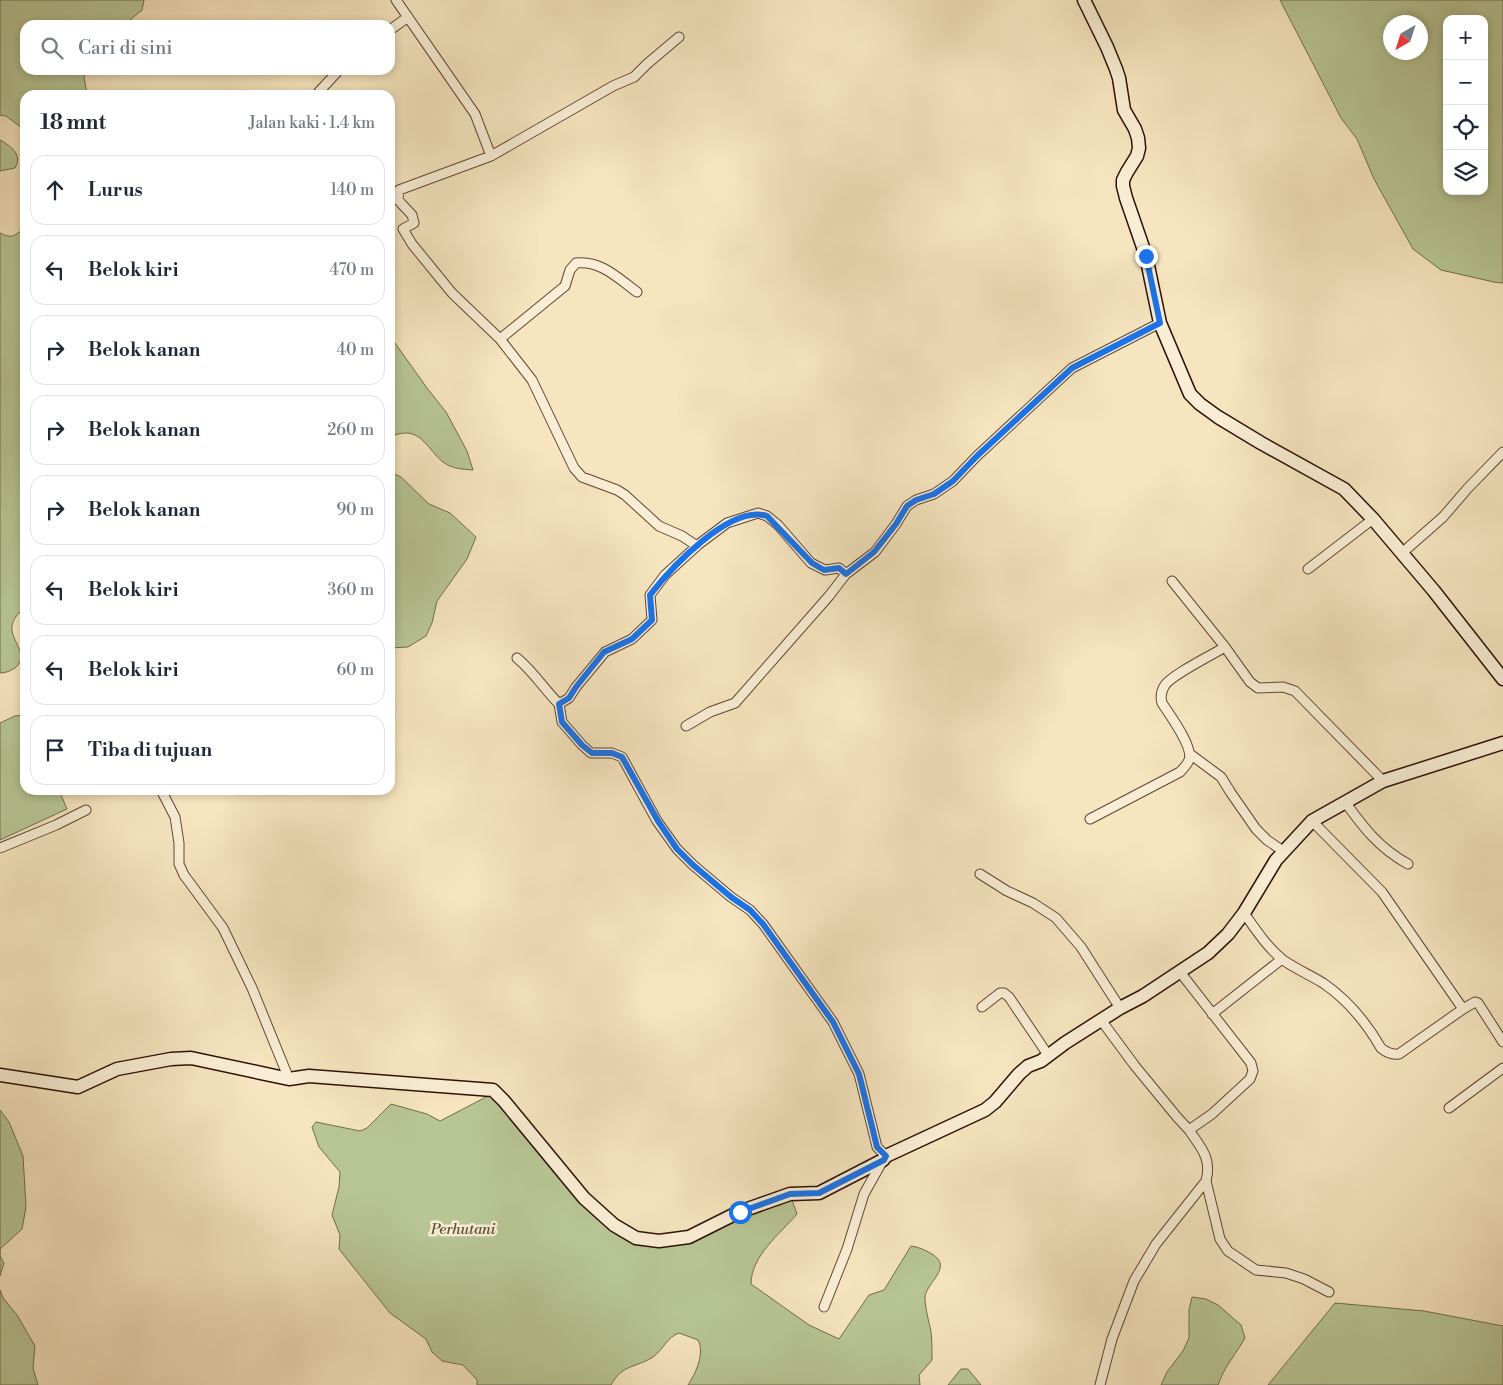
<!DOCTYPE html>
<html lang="id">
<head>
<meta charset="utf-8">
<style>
  :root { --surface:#fff; --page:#f2f2f3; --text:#1f2937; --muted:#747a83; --line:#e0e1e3 }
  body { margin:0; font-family:"Libre Bodoni",serif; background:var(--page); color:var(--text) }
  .controls { position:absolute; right:15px; top:15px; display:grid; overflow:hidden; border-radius:10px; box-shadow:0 2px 8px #0003 }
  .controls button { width:45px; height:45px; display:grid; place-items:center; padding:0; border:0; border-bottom:1px solid var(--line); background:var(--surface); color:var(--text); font:25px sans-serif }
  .compass { position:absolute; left:1383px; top:15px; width:45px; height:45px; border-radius:50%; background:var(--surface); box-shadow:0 2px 8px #0003; rotate:219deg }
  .stop { position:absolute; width:15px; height:15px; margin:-11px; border:4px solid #1a73e8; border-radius:50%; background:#fff }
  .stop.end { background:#1a73e8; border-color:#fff; box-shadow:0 1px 5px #0008 }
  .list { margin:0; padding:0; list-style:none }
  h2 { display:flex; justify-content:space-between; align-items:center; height:65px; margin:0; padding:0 20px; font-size:21px }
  h2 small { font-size:16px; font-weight:400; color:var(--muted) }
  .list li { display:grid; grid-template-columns:32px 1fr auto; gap:15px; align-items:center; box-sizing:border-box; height:70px; margin:0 10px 10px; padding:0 10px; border:1px solid var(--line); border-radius:15px }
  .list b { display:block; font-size:19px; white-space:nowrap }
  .list em { font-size:16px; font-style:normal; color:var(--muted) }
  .icon { flex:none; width:28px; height:28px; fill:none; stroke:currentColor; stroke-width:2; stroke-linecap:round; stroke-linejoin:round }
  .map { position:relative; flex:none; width:1503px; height:1385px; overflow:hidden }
  .search { position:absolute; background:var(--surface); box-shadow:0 2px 8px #0003; left:20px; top:20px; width:375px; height:55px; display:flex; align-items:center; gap:12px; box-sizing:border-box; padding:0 18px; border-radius:15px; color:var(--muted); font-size:19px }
  .panel { position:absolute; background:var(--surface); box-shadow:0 2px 8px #0003; left:20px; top:90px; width:375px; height:705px; border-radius:15px }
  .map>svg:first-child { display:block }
</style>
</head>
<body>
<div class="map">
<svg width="1503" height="1385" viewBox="0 0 1503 1385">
  <rect width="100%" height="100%" fill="#f6e5bf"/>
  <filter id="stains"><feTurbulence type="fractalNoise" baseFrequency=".004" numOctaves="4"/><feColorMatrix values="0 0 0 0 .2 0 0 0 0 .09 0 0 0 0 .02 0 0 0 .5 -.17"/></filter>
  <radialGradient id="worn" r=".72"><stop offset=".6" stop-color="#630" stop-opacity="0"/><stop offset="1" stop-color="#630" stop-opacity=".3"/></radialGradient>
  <path fill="#b8c695" stroke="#726c4e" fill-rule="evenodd" d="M 0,0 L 144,0 L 142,10 L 124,25 L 25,25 L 25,70 L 85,70 L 84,77 L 87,94 L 25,95 L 25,130 L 6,116 L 0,115 Z
    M 1280,0 L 1503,0 L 1503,283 L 1494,282 L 1441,270 L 1413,249 L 1374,179 L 1357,139 L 1341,118 ZM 1447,19 L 1484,19 L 1484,191 L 1447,191 ZM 1390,22 L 1420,22 L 1420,52 L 1390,52 Z
    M 0,140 C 11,146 23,155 15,168 L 0,171 Z
    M 25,229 L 25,615 L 20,612 C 15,617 11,623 12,631 C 14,643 29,657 15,668 C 10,671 6,673 0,673 L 0,233 C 14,240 14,234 25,229 Z
    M 390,336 L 427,388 L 446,412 L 467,451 L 473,470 C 462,469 452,469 443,462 C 431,453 423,433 406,433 C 401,433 395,435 390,436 Z
    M 390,472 L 401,477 L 429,504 L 450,513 L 476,537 L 467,559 L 437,601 L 432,623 L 426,636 L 408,647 L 390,648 Z
    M 25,715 L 25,790 L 59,790 L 67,809 L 0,840 L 0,723 L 15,716 Z
    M 490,1095 L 612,1227 L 659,1244 L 791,1197 L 797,1214 C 780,1234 751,1256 751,1284 L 809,1325 L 839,1339 L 869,1295 L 884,1290 L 911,1246 C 919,1247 925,1250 932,1254 C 954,1267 926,1283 925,1297 C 925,1309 929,1321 931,1332 C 932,1341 932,1350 932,1360 L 919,1375 L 920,1385 L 688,1385 C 696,1373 705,1353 698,1340 L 679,1333 C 667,1337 663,1350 653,1357 C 636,1368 622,1364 611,1385 L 477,1385 L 477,1380 L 463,1365 L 442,1361 L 432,1352 L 426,1339 L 390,1313 L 339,1249 L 340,1235 L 332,1215 L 339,1187 L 340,1172 L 319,1147 L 312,1127 L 316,1122 L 360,1131 L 367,1128 L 391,1104 L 427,1114 L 440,1121 Z
    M 0,1110 L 9,1122 L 23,1156 L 26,1207 L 22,1229 L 0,1249 L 0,1256 L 4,1263 L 0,1276 Z
    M 0,1290 L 3,1298 L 17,1315 L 35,1346 L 33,1368 L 38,1385 L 0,1385 Z
    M 1192,1297 L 1206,1299 L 1218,1305 L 1241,1325 L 1245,1338 C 1236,1354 1224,1367 1218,1385 L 1161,1385 L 1167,1372 L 1183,1351 L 1189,1338 L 1189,1310 Z
    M 1335,1303 L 1424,1311 L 1503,1326 L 1503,1385 L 1268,1385 Z
    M 961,1369 L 968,1369 L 981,1385 L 948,1385 Z"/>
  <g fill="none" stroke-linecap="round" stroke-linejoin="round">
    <defs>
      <path id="street" d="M 396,0 L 475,114 L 491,156
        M 390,30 L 408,17
        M 679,37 L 647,64 L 634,77 L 613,86 L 491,156 L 399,190 L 398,200 L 412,215 L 414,223 L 403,229 L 412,244 L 452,293 L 500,339 L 532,380 L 574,468 L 582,477 L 617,490 L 625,495 L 659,526 L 682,536 L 697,546
        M 316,95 L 339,70
        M 500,339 L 565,286 L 570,270 L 576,263 C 601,260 619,279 637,292
        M 1402,553 L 1443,517 L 1468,488 L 1503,452
        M 1308,569 L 1373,519
        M 1172,581 L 1225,647 L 1250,682 L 1258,688 L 1283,687 L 1295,691 L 1383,781
        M 517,658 C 533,671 544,689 559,704 L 569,698 L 576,687 L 605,652 L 632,639 L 652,620 L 650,595 L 665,575 L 699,544 L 727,523 L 758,513 L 767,516 L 778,525 L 811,563 L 825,570 L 839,568 L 846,574
        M 559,704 L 562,722 L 582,745 L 591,753 L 612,753 L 622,757 L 657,821 L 677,849 L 693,865 L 731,897 L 750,910 L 763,924 L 833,1022 L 859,1074 L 877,1147 L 886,1156
        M 686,726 L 710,712 L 735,703 L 829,596 L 846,574 L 875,552 L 896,524 L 907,506 L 916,500 L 934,494 L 953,481 L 977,456 L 1072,368 L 1160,323
        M 1190,754 L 1221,777 L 1231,793 L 1256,829 L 1267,840 L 1283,851
        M 161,790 L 175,817 L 179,843 L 179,864 L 184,875 L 223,928 L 252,988 L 289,1079
        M 1345,802 C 1364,828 1379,848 1408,864
        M 1090,819 L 1180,772 C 1183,769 1187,765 1189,760 C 1194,747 1169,714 1162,703 C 1160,696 1161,691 1165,685 C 1173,674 1212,655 1225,647
        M 1312,821 L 1382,892 L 1463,1009 L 1475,1002 L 1478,1003 L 1503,1042
        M 0,848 L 56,825 L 86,810
        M 980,874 L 1007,891 L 1033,903 L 1056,918 L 1081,947 L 1120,1008
        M 1244,913 C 1256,930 1267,947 1283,960 C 1296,969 1310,975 1323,983 C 1348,1000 1366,1022 1381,1048 C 1387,1053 1392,1055 1399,1054 L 1463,1009
        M 982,1007 L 1000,993 L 1004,993 L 1009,997 L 1048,1055
        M 1212,1014 L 1282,959
        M 1101,1020 L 1135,1066 L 1177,1117 L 1189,1130
        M 1449,1108 L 1503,1068
        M 1206,1181 L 1220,1239 L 1228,1251 L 1256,1270 L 1286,1273 L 1304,1279 L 1329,1292
        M 824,1307 L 847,1249 L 864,1194 L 883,1160
        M 1100,1385 L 1112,1339 L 1134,1281 L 1156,1244 L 1206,1181 C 1212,1158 1201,1148 1189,1130 L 1212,1114 L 1250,1079 L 1253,1071 L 1251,1063 L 1180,972"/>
      <path id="secondary" d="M 1084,0 L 1107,47 L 1116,69 L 1119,78 L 1124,110 L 1135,129 L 1138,138 L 1139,148 L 1137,156 L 1127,172 L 1123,180 L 1123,186 L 1126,198 L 1146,256 L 1160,323 L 1190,394 L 1200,404 L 1218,417 L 1261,443 L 1344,489 L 1373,519 L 1434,591 L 1503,679
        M 0,1075 L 78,1087 L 117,1069 L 171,1059 L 191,1058 L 289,1079 L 309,1076 L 493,1090 L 504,1101 L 584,1198 L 614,1225 L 636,1238 L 659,1241 L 689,1237 L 739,1212 L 790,1194 L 819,1193 L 883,1160 L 886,1156 L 985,1110 L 995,1102 L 1019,1074 L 1028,1066 L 1041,1061 L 1065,1043 L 1120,1008 L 1143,996 L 1208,953 L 1228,934 L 1244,913 L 1276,860 L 1312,821 L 1383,781 L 1503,743"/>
    </defs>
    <use href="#street" stroke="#5e4634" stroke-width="11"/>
    <use href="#secondary" stroke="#2c1106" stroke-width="15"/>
    <use href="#street" stroke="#f9eed5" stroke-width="9"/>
    <use href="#secondary" stroke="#f9eed5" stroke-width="12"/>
  </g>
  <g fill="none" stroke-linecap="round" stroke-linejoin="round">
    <path stroke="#1a73e8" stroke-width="6" d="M 740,1212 L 790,1194 L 819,1193 L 884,1160 L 886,1156 L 877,1147 L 859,1074 L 833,1022 L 763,924 L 750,910 L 731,897 L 693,865 L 677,849 L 658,821 L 622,757 L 612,753 L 592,753 L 582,745 L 562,722 L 559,704 L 569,698 L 576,687 L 604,652 L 632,639 L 652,620 L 650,595 C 671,568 730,504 767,516 L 812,563 L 824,570 L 839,568 L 846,574 L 874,552 L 896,524 L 907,506 L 916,500 L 934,494 L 953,481 L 977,456 L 1072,368 L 1160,323 L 1146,256"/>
  </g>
  <g text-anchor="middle" stroke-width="5" stroke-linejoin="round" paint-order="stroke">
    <g font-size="15" font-style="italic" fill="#5d5038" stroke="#f9eed5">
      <text x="463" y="1234">Perhutani</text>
    </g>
  </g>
  <rect width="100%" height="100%" filter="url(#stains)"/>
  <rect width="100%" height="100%" fill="url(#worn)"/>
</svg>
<div class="controls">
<button>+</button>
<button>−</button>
<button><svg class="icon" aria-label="locate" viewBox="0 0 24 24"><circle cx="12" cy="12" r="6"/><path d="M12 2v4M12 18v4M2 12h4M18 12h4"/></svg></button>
<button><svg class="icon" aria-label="layers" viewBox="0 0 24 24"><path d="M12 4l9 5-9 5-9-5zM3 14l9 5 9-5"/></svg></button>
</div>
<svg class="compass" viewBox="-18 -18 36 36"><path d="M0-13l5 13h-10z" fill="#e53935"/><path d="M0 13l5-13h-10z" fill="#747a83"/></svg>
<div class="stop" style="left:740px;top:1212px"></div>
<div class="stop end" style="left:1146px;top:256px"></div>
<div class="search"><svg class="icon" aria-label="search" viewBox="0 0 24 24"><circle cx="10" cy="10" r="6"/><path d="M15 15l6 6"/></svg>Cari di sini</div>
<section class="panel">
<h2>18 mnt<small>Jalan kaki · 1.4 km</small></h2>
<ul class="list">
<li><svg class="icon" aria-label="ahead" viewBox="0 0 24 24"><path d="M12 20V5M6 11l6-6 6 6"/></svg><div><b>Lurus</b></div><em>140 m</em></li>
<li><svg class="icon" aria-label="left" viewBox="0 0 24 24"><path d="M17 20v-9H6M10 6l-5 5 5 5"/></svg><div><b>Belok kiri</b></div><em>470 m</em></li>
<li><svg class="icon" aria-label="right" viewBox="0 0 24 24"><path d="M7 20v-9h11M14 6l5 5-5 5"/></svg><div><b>Belok kanan</b></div><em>40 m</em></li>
<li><svg class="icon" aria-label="right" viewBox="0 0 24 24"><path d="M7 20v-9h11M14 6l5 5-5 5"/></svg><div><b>Belok kanan</b></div><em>260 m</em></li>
<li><svg class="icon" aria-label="right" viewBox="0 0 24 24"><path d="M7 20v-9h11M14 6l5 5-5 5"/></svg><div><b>Belok kanan</b></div><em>90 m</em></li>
<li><svg class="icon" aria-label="left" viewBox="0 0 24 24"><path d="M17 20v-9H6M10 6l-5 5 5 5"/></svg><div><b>Belok kiri</b></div><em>360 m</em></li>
<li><svg class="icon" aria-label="left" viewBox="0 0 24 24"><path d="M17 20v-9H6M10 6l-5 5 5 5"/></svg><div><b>Belok kiri</b></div><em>60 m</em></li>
<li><svg class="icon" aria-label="arrive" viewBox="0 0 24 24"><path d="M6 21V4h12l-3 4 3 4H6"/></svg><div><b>Tiba di tujuan</b></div></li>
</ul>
</section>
</div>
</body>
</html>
